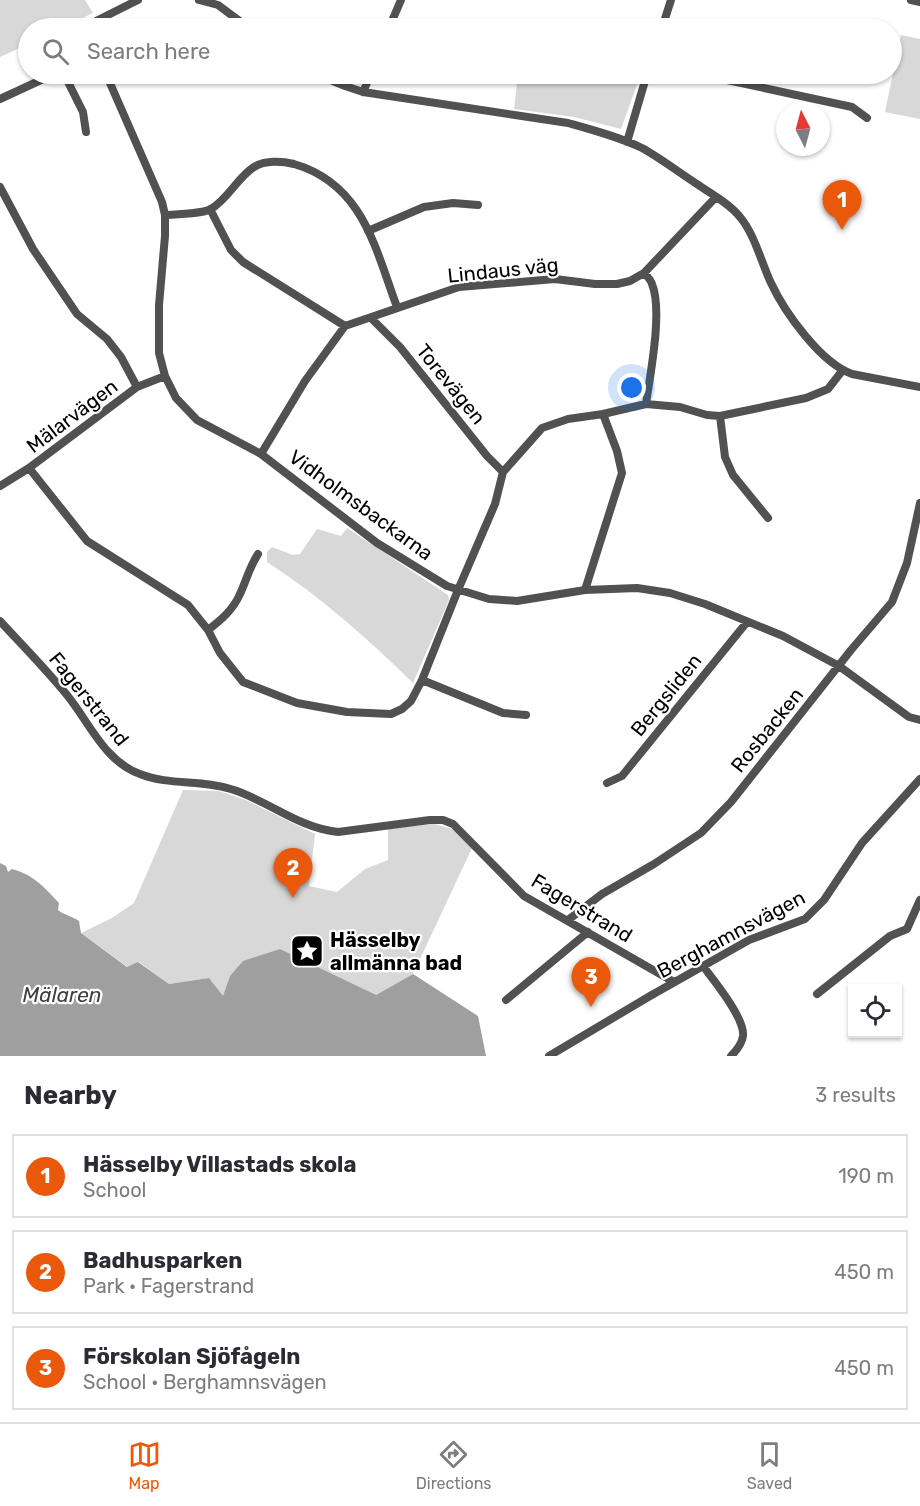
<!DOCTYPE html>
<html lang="en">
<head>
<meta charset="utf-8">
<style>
  :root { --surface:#fff; --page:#f2f2f3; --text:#2b2b33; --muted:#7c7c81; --line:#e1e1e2; --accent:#ea580c }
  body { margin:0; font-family:Rubik,sans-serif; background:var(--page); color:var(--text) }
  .controls { position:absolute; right:18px; bottom:18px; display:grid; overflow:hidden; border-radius:0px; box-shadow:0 2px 4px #0004 }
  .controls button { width:54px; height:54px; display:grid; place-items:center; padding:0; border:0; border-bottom:2px solid var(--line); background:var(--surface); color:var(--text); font:30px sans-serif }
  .compass { position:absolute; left:776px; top:102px; width:54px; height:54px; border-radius:50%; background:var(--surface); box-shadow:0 2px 4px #0004; rotate:354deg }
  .you { position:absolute; left:632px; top:388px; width:21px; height:21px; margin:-15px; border:4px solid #fff; border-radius:50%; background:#1a73e8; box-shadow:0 0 0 9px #1a73e833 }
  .badge { display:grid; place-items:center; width:39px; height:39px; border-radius:50%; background:var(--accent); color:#fff; font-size:20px; font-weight:700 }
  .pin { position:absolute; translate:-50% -50px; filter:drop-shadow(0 2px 3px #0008) }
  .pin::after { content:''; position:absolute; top:32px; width:21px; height:18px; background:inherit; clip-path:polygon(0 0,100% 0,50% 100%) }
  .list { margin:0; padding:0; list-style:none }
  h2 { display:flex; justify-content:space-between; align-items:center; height:78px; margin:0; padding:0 24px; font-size:26px }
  h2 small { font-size:20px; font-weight:400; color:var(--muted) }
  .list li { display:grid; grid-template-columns:39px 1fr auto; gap:18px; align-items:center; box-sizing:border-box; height:84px; margin:0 12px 12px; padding:0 12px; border:2px solid var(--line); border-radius:0px }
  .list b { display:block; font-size:22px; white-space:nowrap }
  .list p { margin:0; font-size:20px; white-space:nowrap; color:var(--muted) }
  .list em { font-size:20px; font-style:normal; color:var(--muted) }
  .icon { flex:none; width:33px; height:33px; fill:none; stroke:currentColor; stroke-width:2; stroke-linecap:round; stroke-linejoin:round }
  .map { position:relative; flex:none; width:920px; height:1056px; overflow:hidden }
  .search { position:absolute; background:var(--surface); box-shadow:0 2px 4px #0004; left:18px; right:18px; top:18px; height:66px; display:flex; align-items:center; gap:15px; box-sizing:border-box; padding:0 21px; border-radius:33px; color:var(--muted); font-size:22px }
  .sheet { height:366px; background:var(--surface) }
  nav { display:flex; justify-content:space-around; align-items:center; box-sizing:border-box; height:84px; border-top:2px solid var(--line); background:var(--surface); font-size:16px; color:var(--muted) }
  nav a { display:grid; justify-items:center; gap:3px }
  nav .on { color:var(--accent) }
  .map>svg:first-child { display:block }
</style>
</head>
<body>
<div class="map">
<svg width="920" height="1056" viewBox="0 0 920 1056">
  <rect width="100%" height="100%" fill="#fff"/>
  <path fill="#d8d8d8" d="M 0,0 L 85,0 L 93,13 L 61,28 L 28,28 L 28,44 L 0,57 Z
    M 901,35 L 920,39 L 920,119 L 885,112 Z
    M 518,74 L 641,74 L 621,129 L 574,117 L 514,109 Z
    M 347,528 L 448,595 L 449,600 L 413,683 C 368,639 320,596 267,562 L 267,552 L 272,547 L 293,555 L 300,554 L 317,529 L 341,536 Z
    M 183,790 L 219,791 L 246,800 L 315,834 L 309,886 L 337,892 L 365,869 L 388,860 L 388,829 L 434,824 L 452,829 L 472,848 L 413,974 L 376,995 L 230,976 L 223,997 L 209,978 L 169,984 L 139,962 L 128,967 L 81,933 L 112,918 L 134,903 Z"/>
  <path fill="#9f9f9f" d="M 0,863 L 6,866 L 8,872 L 12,869 C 34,875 44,887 59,903 L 58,910 C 64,915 72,916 79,921 L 81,933 L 127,967 L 138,962 L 169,984 L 209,978 L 223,996 L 230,976 L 243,961 L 280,949 L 376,995 L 413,974 L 478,1016 L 486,1056 L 0,1056 Z"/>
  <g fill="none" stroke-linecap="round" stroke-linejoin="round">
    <path stroke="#515151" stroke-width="8" d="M 199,0 L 218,5 L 249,28
      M 911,0 L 920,2
      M 92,28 L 96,21 L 138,0
      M 389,28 L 401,0
      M 662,28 L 671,0
      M 64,74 L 83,112 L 86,132
      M 106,74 L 162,202 L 165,215 L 165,236 L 159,305 L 159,353 L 165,376 L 176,398 L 197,420 L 261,454 L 377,543 L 447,586 L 489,599 L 517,601 L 585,590 L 637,588 L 670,593 L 705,604 L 783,636 L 839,666 L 909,717 L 920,720
      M 316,74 L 345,86 L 363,92 L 568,123 C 593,130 619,137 642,148 C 662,159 681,174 700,186 C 713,195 730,204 740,217 C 755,235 761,262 771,283 C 785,313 821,363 852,374 L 920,387
      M 699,74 L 852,107 L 867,118
      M 363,92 L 371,74
      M 0,99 L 54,74
      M 627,142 L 647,74
      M 0,187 L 33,249 L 77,314 L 107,339 L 121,357 L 137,387
      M 210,209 L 231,250 L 243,262 L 345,326
      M 165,215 C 176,214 203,214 211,209 C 228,199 238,177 254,167 C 265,160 282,161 294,164 C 363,184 375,248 397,307
      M 368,231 L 424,207 L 453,203 L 478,205
      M 644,273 C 647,276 651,280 652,284 C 663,311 650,375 646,404
      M 371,318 L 400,347 L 487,456 L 503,472
      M 720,416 L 725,457 L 733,475 L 768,518
      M 261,454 L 305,381 L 345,326 L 459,287 L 555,279 L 595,284 L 617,284 L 630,281 L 644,273 L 716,197
      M 29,468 L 87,541 L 188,605 L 208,630 L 220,653 L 243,682 L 297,703 L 347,712 L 391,714 L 402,709 L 411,701 L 422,680 L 458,590 L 495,504 L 503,472 L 542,428 L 568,419 L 603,414 L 646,404 L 680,407 L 707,415 L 720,416 L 806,398 L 828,389 L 842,371
      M 0,486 L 29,468 L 137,387 L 165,376
      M 585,590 L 622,473 L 617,451 L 603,414
      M 0,621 C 23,646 46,669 67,695 C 89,722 105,762 140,774 C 170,786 203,779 234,790 C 270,802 299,828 338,832 L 430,820 L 443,820 L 453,824 L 524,896 L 674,982
      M 208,630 C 221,620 233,610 240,594 C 247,579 249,568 258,554
      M 422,680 L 503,713 L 526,715
      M 607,783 L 622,776 L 747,622
      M 568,920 L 602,894 L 654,864 L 701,833 L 731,802 L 851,650 L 892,602 L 907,563 L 920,503
      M 703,966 C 714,981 745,1018 743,1036 C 742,1043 736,1051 731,1056
      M 817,994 L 890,936 L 907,929 L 920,900
      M 506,1000 L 588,932
      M 549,1056 L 650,996 L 749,940 L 805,919 L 824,900 L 862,843 L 920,779"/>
  </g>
  <defs>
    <symbol id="sight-square" viewBox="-11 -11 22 22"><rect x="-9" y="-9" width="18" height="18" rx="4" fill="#000" stroke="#fff"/><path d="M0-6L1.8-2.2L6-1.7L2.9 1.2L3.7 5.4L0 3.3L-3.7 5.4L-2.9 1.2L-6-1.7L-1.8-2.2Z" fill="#fff"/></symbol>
  </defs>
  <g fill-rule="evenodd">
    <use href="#sight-square" x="288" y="932" width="38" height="38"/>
  </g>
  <g text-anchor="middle" stroke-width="4.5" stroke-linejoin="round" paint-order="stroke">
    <g font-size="20" fill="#000" stroke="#fff">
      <text transform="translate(503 270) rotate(-6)" y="7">Lindaus väg</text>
      <text transform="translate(451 384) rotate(51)" y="7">Torevägen</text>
      <text transform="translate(72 416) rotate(-37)" y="7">Mälarvägen</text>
      <text transform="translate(361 505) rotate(36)" y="7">Vidholmsbackarna</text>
      <text transform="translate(666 695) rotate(-51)" y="7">Bergsliden</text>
      <text transform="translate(89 699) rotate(51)" y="7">Fagerstrand</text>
      <text transform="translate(767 730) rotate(-51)" y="7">Rosbacken</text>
      <text transform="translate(582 908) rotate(31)" y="7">Fagerstrand</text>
      <text transform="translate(731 934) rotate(-28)" y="7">Berghamnsvägen</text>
    </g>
    <g font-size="20" font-weight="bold" fill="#000" stroke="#fff" text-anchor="start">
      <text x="330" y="947">Hässelby<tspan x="330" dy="23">allmänna bad</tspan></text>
    </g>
    <g font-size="21" font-style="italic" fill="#404040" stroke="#fff">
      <text x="62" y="1002">Mälaren</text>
    </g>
  </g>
</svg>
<div class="controls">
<button><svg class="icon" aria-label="locate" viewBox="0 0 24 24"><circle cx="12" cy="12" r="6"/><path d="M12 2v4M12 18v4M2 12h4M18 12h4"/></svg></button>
</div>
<svg class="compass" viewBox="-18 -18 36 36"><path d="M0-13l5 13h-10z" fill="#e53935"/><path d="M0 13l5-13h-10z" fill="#7c7c81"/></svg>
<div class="you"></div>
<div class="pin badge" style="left:842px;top:230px">1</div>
<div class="pin badge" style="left:293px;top:898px">2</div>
<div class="pin badge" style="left:591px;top:1007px">3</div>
<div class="search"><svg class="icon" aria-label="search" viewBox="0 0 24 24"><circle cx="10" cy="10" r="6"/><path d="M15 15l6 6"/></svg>Search here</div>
</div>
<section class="sheet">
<h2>Nearby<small>3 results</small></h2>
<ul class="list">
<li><span class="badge">1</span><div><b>Hässelby Villastads skola</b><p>School</p></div><em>190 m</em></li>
<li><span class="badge">2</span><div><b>Badhusparken</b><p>Park · Fagerstrand</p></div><em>450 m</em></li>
<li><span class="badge">3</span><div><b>Förskolan Sjöfågeln</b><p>School · Berghamnsvägen</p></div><em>450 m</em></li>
</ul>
</section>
<nav>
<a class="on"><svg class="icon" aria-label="map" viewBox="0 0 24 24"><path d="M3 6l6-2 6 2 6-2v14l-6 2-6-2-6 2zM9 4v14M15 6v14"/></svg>Map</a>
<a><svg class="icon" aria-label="directions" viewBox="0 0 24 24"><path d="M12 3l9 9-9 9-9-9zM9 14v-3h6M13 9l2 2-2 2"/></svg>Directions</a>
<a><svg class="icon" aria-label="saved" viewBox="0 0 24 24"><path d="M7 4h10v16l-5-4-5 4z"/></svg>Saved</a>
</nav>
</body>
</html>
